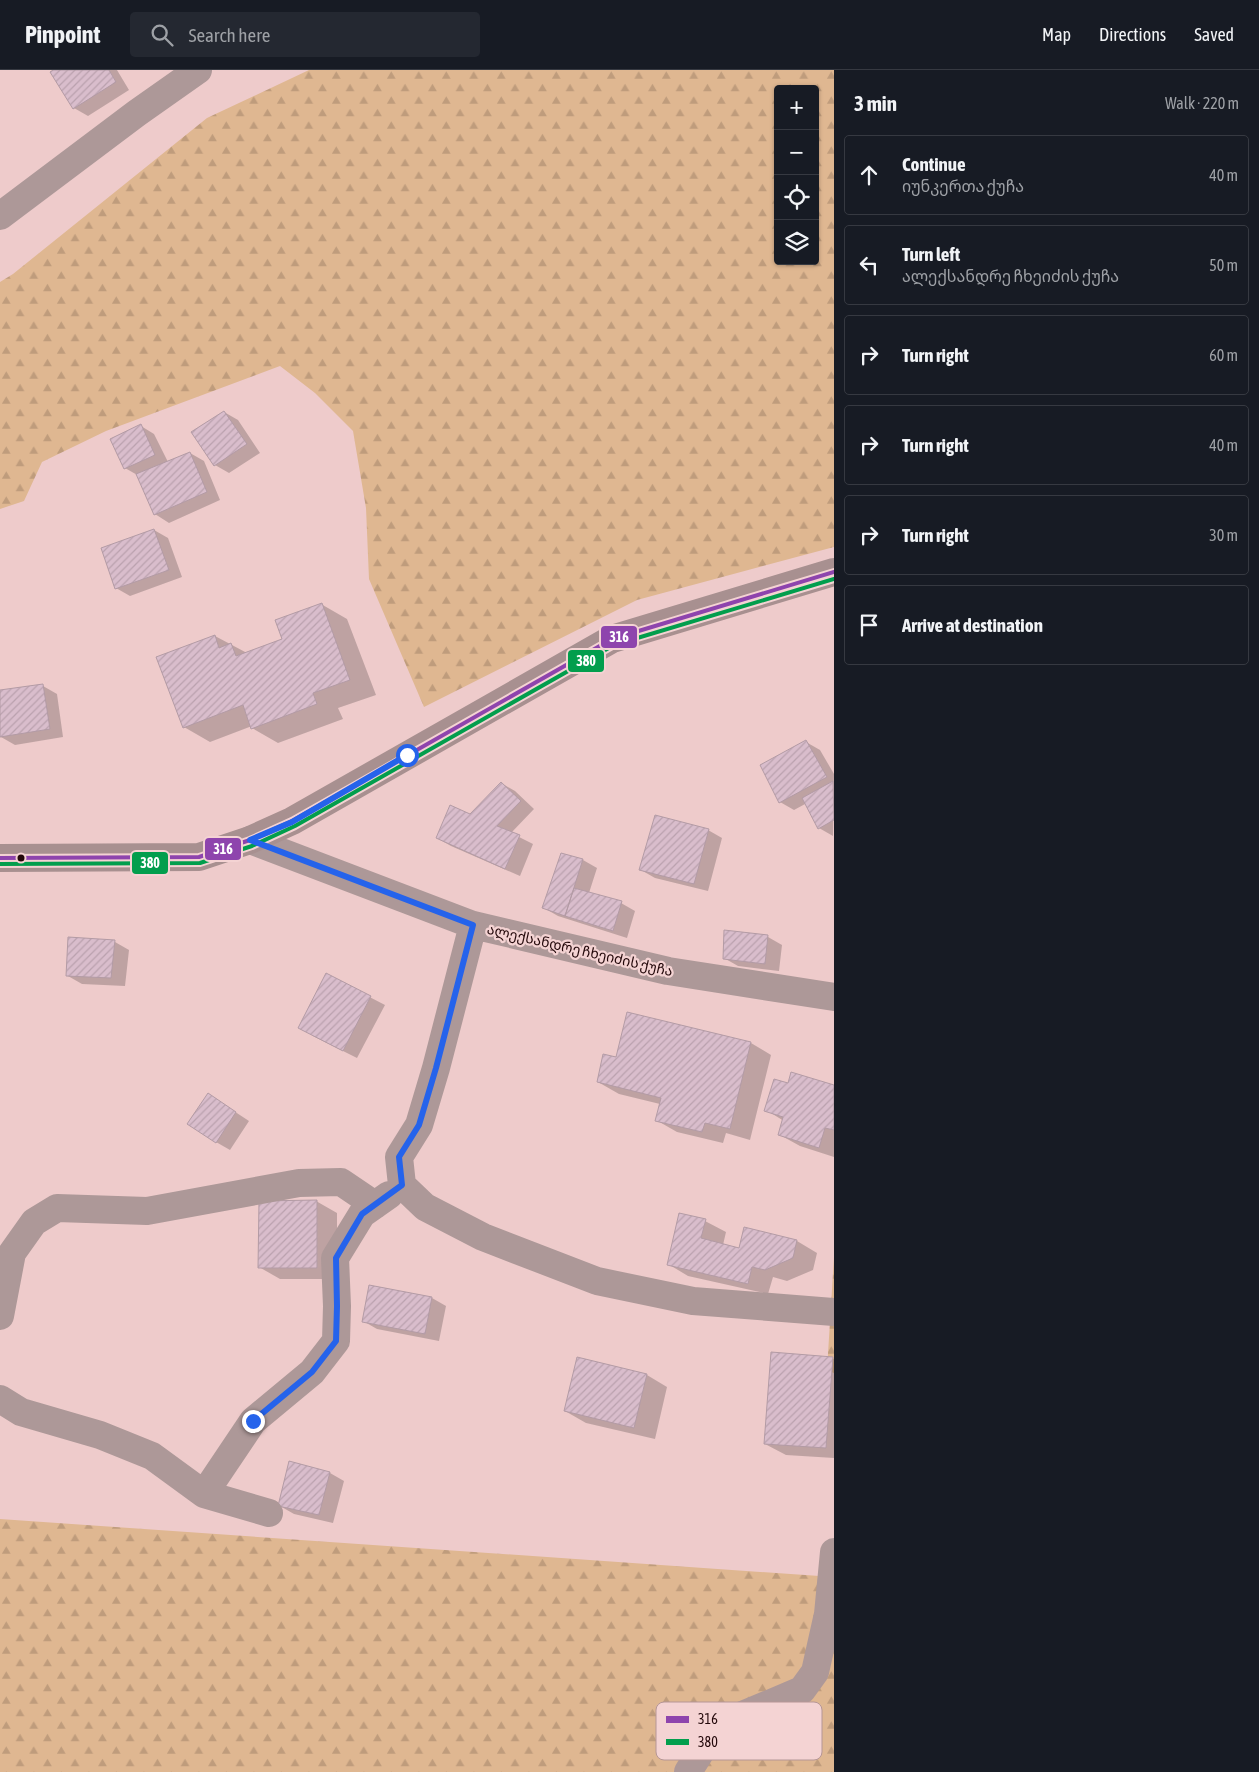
<!DOCTYPE html>
<html lang="en">
<head>
<meta charset="utf-8">
<style>
  :root { --surface:#171b24; --page:#242831; --text:#f1f3f6; --muted:#9ea1a6; --line:#363941 }
  body { margin:0; font-family:"Asap Condensed","Noto Sans Georgian",sans-serif; background:var(--page); color:var(--text) }
  .controls { position:absolute; right:15px; top:15px; display:grid; overflow:hidden; border-radius:5px; box-shadow:0 1px 4px #0004 }
  .controls button { width:45px; height:45px; display:grid; place-items:center; padding:0; border:0; border-bottom:1px solid var(--line); background:var(--surface); color:var(--text); font:25px sans-serif }
  .stop { position:absolute; width:15px; height:15px; margin:-11px; border:4px solid #2563eb; border-radius:50%; background:#fff }
  .stop.end { background:#2563eb; border-color:#fff; box-shadow:0 1px 5px #0008 }
  .list { margin:0; padding:0; list-style:none }
  h2 { display:flex; justify-content:space-between; align-items:center; height:65px; margin:0; padding:0 20px; font-size:21px }
  h2 small { font-size:16px; font-weight:400; color:var(--muted) }
  .list li { display:grid; grid-template-columns:32px 1fr auto; gap:15px; align-items:center; box-sizing:border-box; height:80px; margin:0 10px 10px; padding:0 10px; border:1px solid var(--line); border-radius:5px }
  .list b { display:block; font-size:19px; white-space:nowrap }
  .list p { margin:0; font-size:16px; white-space:nowrap; color:var(--muted) }
  .list em { font-size:16px; font-style:normal; color:var(--muted) }
  .icon { flex:none; width:28px; height:28px; fill:none; stroke:currentColor; stroke-width:2; stroke-linecap:round; stroke-linejoin:round }
  .map { position:relative; flex:none; width:834px; height:1702px; overflow:hidden }
  header { display:flex; align-items:center; gap:30px; box-sizing:border-box; height:70px; padding:0 25px; background:var(--surface); border-bottom:1px solid var(--line) }
  header strong { font-size:24px }
  nav { display:flex; gap:28px; margin-inline-start:auto; font-size:18px }
  .search { width:350px; height:45px; background:var(--page); display:flex; align-items:center; gap:12px; box-sizing:border-box; padding:0 18px; border-radius:5px; color:var(--muted); font-size:19px }
  main { display:flex }
  aside { flex:1; background:var(--surface) }
  .map>svg:first-child { display:block }
</style>
</head>
<body>
<header>
<strong>Pinpoint</strong>
<div class="search"><svg class="icon" aria-label="search" viewBox="0 0 24 24"><circle cx="10" cy="10" r="6"/><path d="M15 15l6 6"/></svg>Search here</div>
<nav><a>Map</a><a>Directions</a><a>Saved</a></nav>
</header>
<main>
<div class="map">
<svg width="834" height="1702" viewBox="0 0 834 1702">
  <defs>
    <pattern id="forest-firs" width="22" height="20" patternUnits="userSpaceOnUse" patternTransform="scale(1.25)"><rect width="22" height="20" fill="#dfb791"/><path d="M5 1l3.5 6h-7zM16 11l3.5 6h-7z" fill="#bf9c7c"/></pattern>
    <pattern id="building-hatch" width="6" height="6" patternUnits="userSpaceOnUse" patternTransform="scale(1.25)"><rect width="6" height="6" fill="#d9bdcc"/><path d="M-1 1l2-2M0 6l6-6M5 7l2-2" fill="none" stroke="#baa1ae"/></pattern>
  </defs>
  <rect width="100%" height="100%" fill="#eecbcb"/>
  <path fill="url(#forest-firs)" fill-rule="evenodd" d="M 309,0 L 834,0 L 834,477 L 637,530 L 424,637 L 369,509 L 366,438 L 353,361 L 315,323 L 280,296 L 106,361 L 42,392 L 24,431 L 0,439 L 0,212 L 13,204 L 207,48 ZM 778,19 L 815,19 L 815,191 L 778,191 Z
    M 834,1187 L 834,1303 L 827,1300 Z
    M 0,1449 L 834,1507 L 834,1702 L 0,1702 Z"/>
  <path fill="#0003" d="M 55,0 L 117,0 L 129,20 L 88,46 L 74,38 Z
    M 224,342 L 238,350 L 260,383 L 229,403 L 215,395 Z
    M 141,356 L 154,364 L 168,392 L 190,383 L 204,391 L 220,430 L 169,453 L 155,444 L 139,406 L 125,398 L 112,369 Z
    M 154,460 L 168,468 L 182,507 L 130,526 L 116,518 Z
    M 321,534 L 347,549 L 376,625 L 338,638 L 343,649 L 278,673 L 252,658 L 252,656 L 210,672 L 184,657 L 215,566 L 247,583 L 283,569 Z
    M 43,616 L 57,624 L 63,667 L 15,675 L 1,667 L 0,622 Z
    M 806,672 L 820,680 L 834,704 L 833,766 L 819,758 L 807,733 L 794,740 L 780,732 Z
    M 501,713 L 515,721 L 534,739 L 511,763 L 533,774 L 520,806 L 451,776 L 437,768 L 470,746 Z
    M 708,760 L 722,768 L 708,821 L 655,808 L 641,800 Z
    M 562,784 L 583,790 L 597,798 L 589,823 L 621,833 L 635,841 L 627,868 L 558,846 L 544,838 Z
    M 725,861 L 768,867 L 782,875 L 779,901 L 738,896 L 724,888 Z
    M 115,872 L 129,880 L 125,916 L 82,914 L 68,906 Z
    M 327,905 L 385,935 L 357,988 L 313,966 Z
    M 751,973 L 771,985 L 750,1070 L 726,1063 L 723,1073 L 677,1062 L 656,1050 L 660,1034 L 619,1024 L 598,1012 L 617,989 Z
    M 789,1014 L 834,1017 L 834,1087 L 800,1076 L 780,1065 L 784,1051 L 766,1040 Z
    M 208,1024 L 249,1051 L 230,1080 L 216,1072 Z
    M 316,1131 L 337,1143 L 337,1209 L 280,1209 L 259,1197 Z
    M 705,1151 L 726,1162 L 723,1175 L 740,1179 L 745,1159 L 797,1171 L 817,1183 L 813,1200 L 787,1211 L 773,1207 L 768,1224 L 688,1206 L 668,1194 Z
    M 370,1216 L 432,1228 L 446,1236 L 439,1271 L 377,1259 L 363,1251 Z
    M 578,1288 L 647,1305 L 667,1317 L 655,1369 L 586,1353 L 565,1341 Z
    M 832,1288 L 834,1289 L 834,1388 L 786,1385 L 765,1374 Z
    M 290,1393 L 330,1403 L 344,1411 L 333,1453 L 294,1444 L 280,1436 Z"/>
  <path fill="url(#building-hatch)" stroke="#b39ba5" d="M 53,0 L 109,0 L 116,12 L 73,39 L 50,2 Z
    M 224,341 L 247,374 L 214,396 L 191,362 Z
    M 141,354 L 155,385 L 124,399 L 110,369 Z
    M 190,382 L 207,422 L 154,445 L 136,404 Z
    M 154,459 L 169,500 L 115,519 L 101,478 Z
    M 322,533 L 350,610 L 313,623 L 317,634 L 251,659 L 243,635 L 183,658 L 156,587 L 215,565 L 219,578 L 231,573 L 236,586 L 282,569 L 275,550 Z
    M 43,614 L 50,659 L 0,667 L 0,620 Z
    M 806,670 L 827,707 L 779,733 L 760,695 Z
    M 833,711 L 834,750 L 818,759 L 802,728 Z
    M 501,712 L 521,731 L 497,756 L 520,765 L 505,799 L 436,768 L 450,735 L 470,744 Z
    M 655,745 L 709,759 L 694,814 L 639,800 Z
    M 561,783 L 583,789 L 565,846 L 542,838 Z
    M 574,818 L 622,831 L 613,861 L 565,846 Z
    M 724,860 L 768,865 L 765,894 L 723,889 Z
    M 68,867 L 115,870 L 111,908 L 66,906 Z
    M 326,903 L 371,926 L 343,981 L 298,958 Z
    M 627,942 L 751,972 L 730,1059 L 705,1053 L 702,1062 L 655,1051 L 661,1028 L 597,1012 L 603,984 L 616,987 Z
    M 791,1002 L 834,1015 L 834,1060 L 825,1058 L 819,1078 L 778,1065 L 783,1047 L 764,1041 L 774,1009 L 788,1013 Z
    M 208,1023 L 236,1042 L 216,1073 L 187,1054 Z
    M 317,1130 L 317,1198 L 258,1198 L 259,1131 Z
    M 679,1143 L 706,1149 L 701,1168 L 739,1178 L 744,1157 L 797,1170 L 793,1188 L 765,1200 L 752,1197 L 748,1214 L 667,1195 Z
    M 369,1215 L 432,1227 L 425,1264 L 362,1252 Z
    M 771,1282 L 833,1287 L 826,1378 L 764,1374 Z
    M 577,1287 L 647,1304 L 634,1358 L 564,1341 Z
    M 289,1391 L 330,1402 L 319,1445 L 278,1436 Z"/>
  <g fill="none" stroke-linecap="round" stroke-linejoin="round">
    <path stroke="#ad9898" stroke-width="28" d="M 0,146 L 137,43 L 198,0
      M 250,770 L 473,855 L 668,901 L 834,927
      M 473,855 L 436,998 L 419,1055 L 399,1087 L 402,1115 L 425,1137 L 483,1167 L 597,1211 L 693,1231 L 834,1242
      M 0,1246 L 12,1183 L 34,1152 L 57,1138 L 147,1141 L 299,1113 L 341,1112 L 375,1135
      M 0,1329 L 21,1342 L 100,1365 L 152,1386 L 204,1424 L 269,1443
      M 204,1424 L 253,1351 L 312,1302 L 336,1271 L 337,1236 L 335,1188 L 362,1144 L 389,1125
      M 688,1702 L 703,1678 L 733,1649 L 802,1620 L 815,1602 L 828,1544 L 834,1482"/>
    <path stroke="#a89090" stroke-width="28" d="M 0,788 L 199,787 L 250,770 L 292,751 L 612,569 L 834,502"/>
    <defs>
      <path id="bus-1" d="M 0,788 L 199,787 L 250,770 L 292,751 L 612,569 L 834,502"/>
      <path id="bus-2" d="M 0,794 L 200,793 L 252,776 L 295,756 L 614,575 L 834,509"/>
    </defs>
    <use href="#bus-1" stroke="#f4d3d3" stroke-width="8"/>
    <use href="#bus-2" stroke="#f4d3d3" stroke-width="8"/>
    <use href="#bus-1" stroke="#8e44ad" stroke-width="4"/>
    <use href="#bus-2" stroke="#029e4d" stroke-width="4"/>
  </g>
  <g fill="none" stroke-linecap="round" stroke-linejoin="round">
    <path stroke="#2563eb" stroke-width="6" d="M 253,1351 L 312,1302 L 336,1271 L 337,1236 L 336,1188 L 362,1144 L 402,1115 L 399,1087 L 419,1055 L 436,998 L 473,855 L 250,770 L 292,752 L 407,685"/>
  </g>
  <circle fill="#220709" stroke="#f4d3d3" stroke-width="2" cx="21" cy="788" r="4.5"/>
  <g text-anchor="middle" stroke-width="4.5" stroke-linejoin="round" paint-order="stroke">
    <g font-size="14" fill="#220709" stroke="#f4d3d3">
      <text transform="translate(580 880) rotate(13)" y="5">ალექსანდრე ჩხეიძის ქუჩა</text>
    </g>
  </g>
  <rect x="656" y="1632" width="166" height="58" rx="8" fill="#f4d3d3" stroke="#b59696" stroke-width="1"/>
  <rect x="666" y="1646" width="23" height="7" fill="#8e44ad"/>
  <rect x="666" y="1669" width="23" height="6" fill="#029e4d"/>
  <g font-size="14" fill="#220709">
    <text x="698" y="1654">316</text>
    <text x="698" y="1677">380</text>
  </g>
  <g stroke="#f4d3d3" stroke-width="2">
    <rect x="600" y="555" width="38" height="24" rx="5" fill="#8e44ad"/>
    <rect x="567" y="579" width="38" height="24" rx="5" fill="#029e4d"/>
    <rect x="204" y="767" width="38" height="24" rx="5" fill="#8e44ad"/>
    <rect x="131" y="781" width="38" height="24" rx="5" fill="#029e4d"/>
  </g>
  <g font-size="14" text-anchor="middle" font-weight="bold" fill="#fff">
    <text x="619" y="572">316</text>
    <text x="586" y="596">380</text>
    <text x="223" y="784">316</text>
    <text x="150" y="798">380</text>
  </g>
</svg>
<div class="controls">
<button>+</button>
<button>−</button>
<button><svg class="icon" aria-label="locate" viewBox="0 0 24 24"><circle cx="12" cy="12" r="6"/><path d="M12 2v4M12 18v4M2 12h4M18 12h4"/></svg></button>
<button><svg class="icon" aria-label="layers" viewBox="0 0 24 24"><path d="M12 4l9 5-9 5-9-5zM3 14l9 5 9-5"/></svg></button>
</div>
<div class="stop" style="left:407px;top:685px"></div>
<div class="stop end" style="left:253px;top:1351px"></div>
</div>
<aside>
<h2>3 min<small>Walk · 220 m</small></h2>
<ul class="list">
<li><svg class="icon" aria-label="ahead" viewBox="0 0 24 24"><path d="M12 20V5M6 11l6-6 6 6"/></svg><div><b>Continue</b><p>იუნკერთა ქუჩა</p></div><em>40 m</em></li>
<li><svg class="icon" aria-label="left" viewBox="0 0 24 24"><path d="M17 20v-9H6M10 6l-5 5 5 5"/></svg><div><b>Turn left</b><p>ალექსანდრე ჩხეიძის ქუჩა</p></div><em>50 m</em></li>
<li><svg class="icon" aria-label="right" viewBox="0 0 24 24"><path d="M7 20v-9h11M14 6l5 5-5 5"/></svg><div><b>Turn right</b></div><em>60 m</em></li>
<li><svg class="icon" aria-label="right" viewBox="0 0 24 24"><path d="M7 20v-9h11M14 6l5 5-5 5"/></svg><div><b>Turn right</b></div><em>40 m</em></li>
<li><svg class="icon" aria-label="right" viewBox="0 0 24 24"><path d="M7 20v-9h11M14 6l5 5-5 5"/></svg><div><b>Turn right</b></div><em>30 m</em></li>
<li><svg class="icon" aria-label="arrive" viewBox="0 0 24 24"><path d="M6 21V4h12l-3 4 3 4H6"/></svg><div><b>Arrive at destination</b></div></li>
</ul>
</aside>
</main>
</body>
</html>
